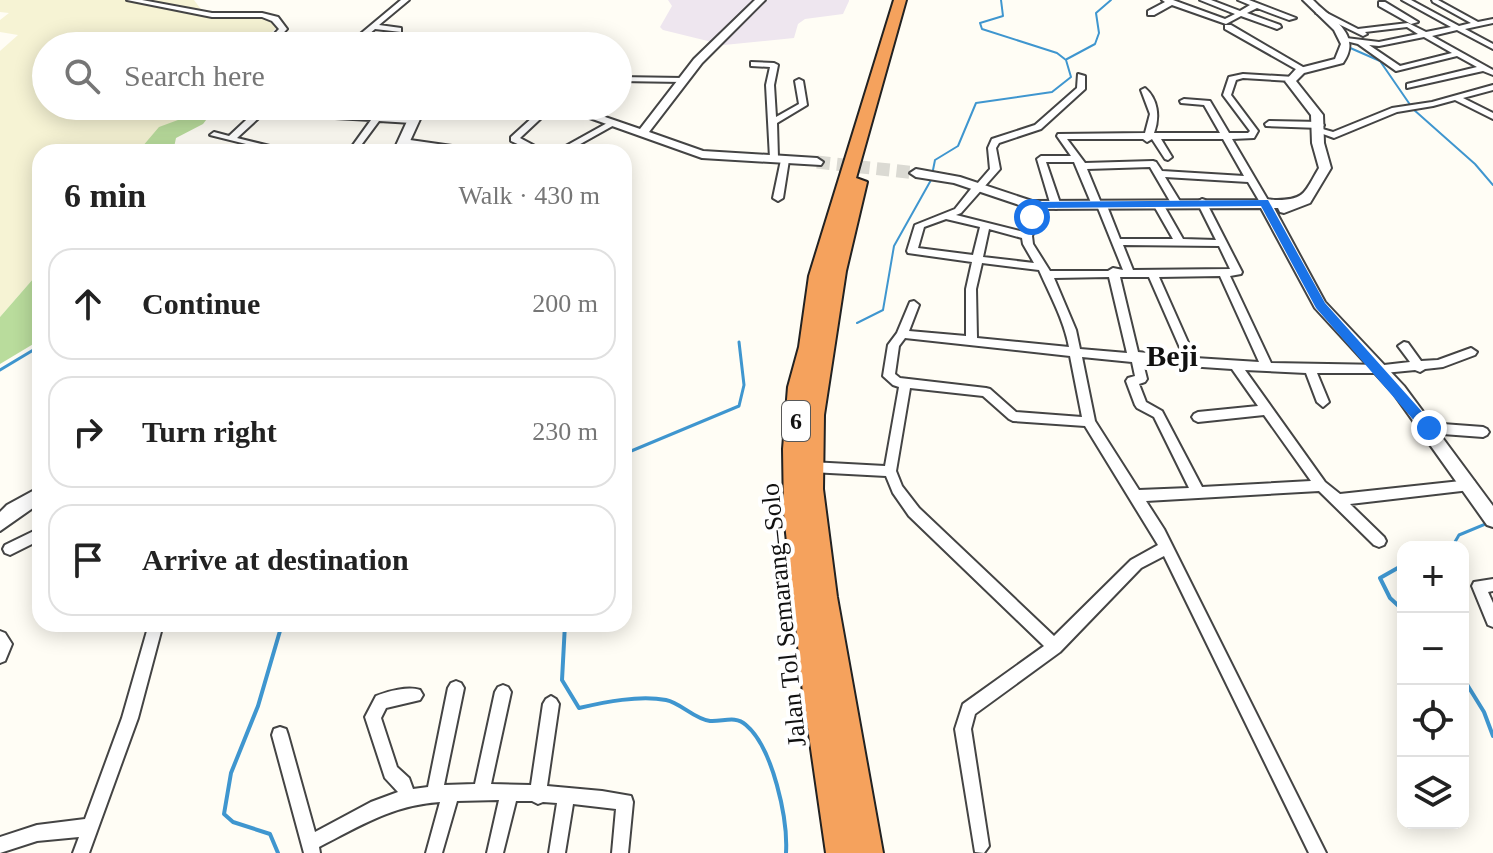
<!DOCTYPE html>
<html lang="en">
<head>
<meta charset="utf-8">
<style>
  :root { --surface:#fff; --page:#f2f2f2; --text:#222; --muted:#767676; --line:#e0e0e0 }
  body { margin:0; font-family:"Times New Roman",serif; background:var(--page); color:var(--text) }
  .controls { position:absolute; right:24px; bottom:24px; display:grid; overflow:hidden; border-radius:16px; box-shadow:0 4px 20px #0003 }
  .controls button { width:72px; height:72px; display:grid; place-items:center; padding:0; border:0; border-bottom:2px solid var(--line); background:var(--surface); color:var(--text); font:40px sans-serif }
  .stop { position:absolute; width:24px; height:24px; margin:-18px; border:6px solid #1a73e8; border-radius:50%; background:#fff }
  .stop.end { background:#1a73e8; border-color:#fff; box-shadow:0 2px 8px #0008 }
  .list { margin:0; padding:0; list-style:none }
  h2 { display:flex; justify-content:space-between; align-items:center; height:104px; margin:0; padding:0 32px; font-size:34px }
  h2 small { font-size:26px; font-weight:400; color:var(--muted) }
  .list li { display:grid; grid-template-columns:52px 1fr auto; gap:24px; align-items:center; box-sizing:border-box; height:112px; margin:0 16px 16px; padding:0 16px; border:2px solid var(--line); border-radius:24px }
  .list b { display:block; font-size:30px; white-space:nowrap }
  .list em { font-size:26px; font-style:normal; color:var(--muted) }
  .icon { flex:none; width:44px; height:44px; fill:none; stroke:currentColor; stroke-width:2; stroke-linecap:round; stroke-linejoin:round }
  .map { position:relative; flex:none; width:1493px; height:853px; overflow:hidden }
  .search { position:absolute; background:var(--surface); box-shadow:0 4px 20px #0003; left:32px; top:32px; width:600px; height:88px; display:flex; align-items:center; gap:20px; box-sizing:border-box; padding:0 28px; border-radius:44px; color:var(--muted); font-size:30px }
  .panel { position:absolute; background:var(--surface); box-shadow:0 4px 20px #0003; left:32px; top:144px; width:600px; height:488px; border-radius:24px }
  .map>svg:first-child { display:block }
</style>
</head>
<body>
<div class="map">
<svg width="1493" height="853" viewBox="0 0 1493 853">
  <rect width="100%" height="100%" fill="#fffdf5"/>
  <path fill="#eee6ef" d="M 668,0 L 849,0 L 849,1 L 843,14 L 805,19 L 798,24 L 794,38 L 724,45 L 663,30 L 660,27 L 672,6 Z"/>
  <path fill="#f6f3d4" d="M 0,0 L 194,0 L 203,12 L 252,14 L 267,18 L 277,27 L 258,46 L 46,46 L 46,106 L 208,106 L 142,146 L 145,152 L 40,152 L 40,271 L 0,317 L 0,51 L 18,35 L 0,32 L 0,20 L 9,13 L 0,12 Z"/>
  <path fill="#b9dc9c" d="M 205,110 L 213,111 L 203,124 L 176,138 L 173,152 L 145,152 L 142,147 L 159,127 Z
    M 40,271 L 40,340 L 0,364 L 0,317 Z"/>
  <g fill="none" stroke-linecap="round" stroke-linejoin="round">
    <path stroke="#3f96cf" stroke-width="2" d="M 1348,47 L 1380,61 L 1413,109 L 1475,164 L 1493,185
      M 1067,59 L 1095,44 L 1099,33 L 1096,13 L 1111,0
      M 857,323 L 883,310 L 894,246 L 931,180 L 935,160 L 958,146 L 976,103 L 1052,92 L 1071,77 L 1066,60 L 1057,53 L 982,29 L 980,23 L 1003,16 L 1001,0"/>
    <path stroke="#3f96cf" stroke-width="3" d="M 0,370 L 40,346
      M 624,454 L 739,406 L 744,385 L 739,342
      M 1452,547 L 1459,535 L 1493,521"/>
    <path stroke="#3f96cf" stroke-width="4" d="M 1403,565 L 1380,578 L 1390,598 L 1403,610
      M 565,624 L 562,680 L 579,708 C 605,702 639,695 666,700 C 681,703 694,719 710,721 C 723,722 735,715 746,725 C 773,748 788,819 786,853
      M 1463,678 L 1484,712 L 1493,736
      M 278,853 L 270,834 L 233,822 L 224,814 L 231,773 L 258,706 L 282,624"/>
    <path stroke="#dbdad3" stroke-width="13" stroke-dasharray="13 7" stroke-linecap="butt" d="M 817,162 L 916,173"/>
    <defs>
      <path id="minor" d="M 127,0 L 142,0 L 212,13 L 262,13 L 278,17 L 287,29 L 271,46 L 263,46 L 279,29 L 272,21 L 262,17 L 212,17 Z
        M 401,0 L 409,0 L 379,25 L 401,28 L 401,32 L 375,29 L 355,46 L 346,46 Z
        M 1162,0 L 1173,0 L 1225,19 L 1235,14 L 1200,0 L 1211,0 L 1240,11 L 1250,5 L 1238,0 L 1249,0 L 1296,18 L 1289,20 L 1257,8 L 1247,13 L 1280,25 L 1281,27 L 1277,29 L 1241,16 L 1226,24 L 1172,5 L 1154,15 L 1148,15 L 1148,11 L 1165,2 Z
        M 1402,0 L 1411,0 L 1459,26 L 1471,23 L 1433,2 L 1432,0 L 1438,0 L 1478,22 L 1493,19 L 1493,23 L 1465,29 L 1493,44 L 1493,49 L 1457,30 L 1432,36 L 1493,70 L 1493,75 L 1483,71 L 1407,88 L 1407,84 L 1477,67 L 1457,56 L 1396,71 L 1358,44 L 1342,40 L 1346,38 L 1379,42 L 1418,34 L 1407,27 L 1365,32 L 1367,34 L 1363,36 L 1316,13 L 1323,11 L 1358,29 L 1408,23 L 1426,32 L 1451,27 ZM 1424,37 L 1452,53 L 1400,66 L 1369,45 L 1379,46 Z
        M 1379,2 L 1385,2 L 1418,22 L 1411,24 L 1379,6 Z
        M 1225,25 L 1231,25 L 1308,70 L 1301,72 L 1225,29 Z
        M 751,62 L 774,63 L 778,65 L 774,85 L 776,117 L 799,104 L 795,81 L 799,79 L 803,81 L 807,105 L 777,123 L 778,158 L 774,161 L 770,158 L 766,85 L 770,67 L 751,66 Z
        M 1078,74 L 1085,76 L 1085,89 L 1041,129 L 999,143 L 996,148 L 1000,169 L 961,213 L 956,215 L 1024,232 L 1028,222 L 1026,205 L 1031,202 L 1034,203 L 1038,222 L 1032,236 L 1033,244 L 1050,271 L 1108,271 L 1113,268 L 1123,270 L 1098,208 L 1092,205 L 1074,162 L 1046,162 L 1061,206 L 1056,209 L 1051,206 L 1037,159 L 1041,156 L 1071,156 L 1057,136 L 1058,134 L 1145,133 L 1150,114 L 1141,90 L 1145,88 C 1158,99 1160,117 1154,133 L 1220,133 L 1204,105 L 1181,103 L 1180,101 L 1184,99 L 1210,101 L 1229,133 L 1248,133 L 1250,131 L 1223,95 L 1229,77 L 1243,74 L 1294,77 L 1295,79 L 1291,81 L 1243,78 L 1236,80 L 1231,95 L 1258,131 L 1254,138 L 1232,139 L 1269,202 L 1267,204 L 1261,204 L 1248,182 L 1165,177 L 1181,203 L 1176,206 L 1171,203 L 1150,167 L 1087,169 L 1101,203 L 1107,206 L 1120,239 L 1173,239 L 1153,204 L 1158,201 L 1163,204 L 1183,239 L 1216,240 L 1197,202 L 1202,199 L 1205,200 L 1242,272 L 1241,274 L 1230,276 L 1271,363 L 1384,365 L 1410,362 L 1398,346 L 1404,342 L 1408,343 L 1421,361 L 1438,360 L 1471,348 L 1477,352 L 1475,355 L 1443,367 L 1425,369 L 1420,372 L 1415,370 L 1384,373 L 1317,373 L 1329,402 L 1323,407 L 1317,402 L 1306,373 L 1245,370 L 1325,482 L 1340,494 L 1470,480 L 1474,481 L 1476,485 L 1474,489 L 1470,490 L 1350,504 L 1384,537 L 1386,541 L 1384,545 L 1379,547 L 1374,545 L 1319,491 L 1146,501 L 1164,529 L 1326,853 L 1309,853 L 1164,556 L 1141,568 L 1060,652 L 975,714 L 971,729 L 989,846 L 984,853 L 975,852 L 955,729 L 963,704 L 1044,646 L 909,516 L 893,493 L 886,476 L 811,472 L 807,471 L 805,467 L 807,463 L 811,462 L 885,466 L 899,387 L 893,385 L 883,376 L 888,345 L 897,333 L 910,302 L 914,301 L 919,305 L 909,331 L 966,336 L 966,289 L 972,262 L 908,253 L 907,251 L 915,225 L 955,209 L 974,185 L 977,184 L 990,169 L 988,148 L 992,139 L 1035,125 L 1077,88 ZM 1067,139 L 1143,139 L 1147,142 L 1152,139 L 1165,159 L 1168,160 L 1172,157 L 1161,139 L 1223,139 L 1244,176 L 1162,171 L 1156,162 L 1153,161 L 1085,163 ZM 946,219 L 980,227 L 973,255 L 918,248 L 924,227 ZM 989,229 L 1022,238 L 1023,244 L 1034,263 L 983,257 ZM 1123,245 L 1219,246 L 1230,269 L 1133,270 ZM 982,263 L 1039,270 C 1050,295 1064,320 1069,347 L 977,338 L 976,289 ZM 1220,276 L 1259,362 L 1195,358 L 1159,277 ZM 1109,277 L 1127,353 L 1080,349 L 1076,330 L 1054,278 ZM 1120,277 L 1149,277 L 1184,357 L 1138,352 ZM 905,338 L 1070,356 L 1082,417 L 1016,412 L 990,389 L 986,388 L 900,378 L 895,374 L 899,346 ZM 1082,357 L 1132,362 L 1135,376 L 1128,378 L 1126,381 L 1135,405 L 1137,408 L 1154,417 L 1189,488 L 1139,490 L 1095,421 ZM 1143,363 L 1232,369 L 1258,406 L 1198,412 L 1194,414 L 1192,417 L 1194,420 L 1198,422 L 1264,415 L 1311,481 L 1202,487 L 1162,411 L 1146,402 L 1139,384 L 1145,382 L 1147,379 ZM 910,388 L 983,396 L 1009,419 L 1013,421 L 1085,426 L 1158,545 L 1131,560 L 1054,636 L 919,508 L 902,486 L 896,471 Z
        M 618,77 L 683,78 L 687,80 L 683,82 L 618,81 Z
        M 1493,85 L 1493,90 L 1463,98 L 1493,113 L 1493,119 L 1455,100 L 1433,106 L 1397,112 L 1334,138 L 1315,131 L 1319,128 L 1333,132 L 1392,108 L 1432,102 Z
        M 261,106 L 270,106 L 268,109 L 412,117 L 416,120 L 412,123 L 379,121 L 356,152 L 348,152 L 371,120 L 263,114 L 237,138 L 294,152 L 278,152 L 210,135 L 214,132 L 229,136 Z
        M 545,106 L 554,106 L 520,138 L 546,152 L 535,152 L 511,141 L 511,137 Z
        M 1269,121 L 1320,122 L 1324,125 L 1320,128 L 1266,126 L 1265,124 Z
        M 609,122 L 616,124 L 566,152 L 555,152 Z
        M 403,139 L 473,149 L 477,152 L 455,152 L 400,144 L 400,140 Z
        M 785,157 L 789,160 L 783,198 L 778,201 L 773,198 L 781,160 Z
        M 1429,423 L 1483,427 L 1487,429 L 1489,432 L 1487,435 L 1483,437 L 1429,433 L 1425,431 L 1423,428 L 1425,425 Z
        M 40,528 L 40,540 L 10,555 L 5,553 L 3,549 L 5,545 Z
        M 1493,579 L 1493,591 L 1488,592 L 1493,603 L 1493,627 L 1488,625 L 1472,586 L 1474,582 Z
        M 149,624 L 163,624 L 138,718 L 89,853 L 73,853 L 79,837 L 37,841 L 0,853 L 0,837 L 37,825 L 85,819 L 122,718 Z
        M 0,631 L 5,633 L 12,644 L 5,661 L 0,663 Z
        M 456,681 L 461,683 L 464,688 L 444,785 L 475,784 L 495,692 L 498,687 L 503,685 L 508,687 L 511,692 L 491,784 L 531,785 L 543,704 L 546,699 L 551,696 L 556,699 L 559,704 L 547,786 L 602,791 L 631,796 L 633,802 L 628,853 L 612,853 L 616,809 L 573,804 L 565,853 L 549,853 L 557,803 L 543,802 L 538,804 L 532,801 L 516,801 L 503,853 L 487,853 L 499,800 L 457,801 L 442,853 L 426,853 L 440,802 C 393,805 360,826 319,847 L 320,853 L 304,853 L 272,735 L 274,729 L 280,727 L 286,729 L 288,735 L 315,832 L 371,802 L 398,792 L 385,778 L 365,717 L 376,696 C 388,691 408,686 420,690 L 423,695 L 420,700 L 386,708 L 381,718 L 397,767 L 409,778 L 413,789 L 428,787 L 448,688 L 451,683 Z"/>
      <path id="tertiary" d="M 755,0 L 765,0 L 702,63 L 649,132 L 703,151 L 817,158 L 823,162 L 821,165 L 702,158 L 556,106 L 573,106 L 640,129 L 694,59 Z
        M 1303,0 L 1313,0 C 1332,20 1363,34 1343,63 L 1304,73 L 1296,81 L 1323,115 L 1324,143 L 1331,168 L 1310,203 L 1284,213 L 1280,212 L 1278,208 L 1274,208 L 1325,302 L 1404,386 L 1493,506 L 1493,527 L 1487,525 L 1394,394 L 1315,308 L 1261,208 L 1031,209 L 954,183 L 916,177 L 910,173 L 916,169 L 960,177 L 1032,201 L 1259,200 C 1266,198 1269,200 1277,200 C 1306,200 1305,191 1319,168 L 1312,143 L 1311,115 L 1285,81 L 1296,69 L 1335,59 L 1341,44 L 1334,30 Z
        M 414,106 L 426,106 L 405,152 L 393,152 Z
        M 40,487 L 40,503 L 0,531 L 0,512 L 7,505 Z"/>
      <path id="motorway" d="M 894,0 L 906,0 L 856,178 L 867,182 L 846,271 L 824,415 L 823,489 L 837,597 L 883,853 L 826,853 L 803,693 L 784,514 L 783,449 L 788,387 L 799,347 L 809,276 Z"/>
    </defs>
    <use href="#minor" stroke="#444" stroke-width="4"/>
    <use href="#tertiary" stroke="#444" stroke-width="4"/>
    <use href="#motorway" stroke="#222" stroke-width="4"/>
    <use href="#minor" fill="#fff" fill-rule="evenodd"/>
    <use href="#tertiary" fill="#fff" fill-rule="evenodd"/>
    <use href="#motorway" fill="#f5a25d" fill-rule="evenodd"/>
  </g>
  <path fill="#1a73e8" d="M 1268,200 L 1325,303 L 1433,424 L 1433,432 L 1424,432 L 1316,308 L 1261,206 L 1037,208 L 1037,217 L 1032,220 L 1027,217 L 1026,205 L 1031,202 Z"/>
  <g text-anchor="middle" stroke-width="8" stroke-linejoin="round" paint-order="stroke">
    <rect fill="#fff" stroke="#585858" stroke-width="2" x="782" y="401" width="28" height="40" rx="6"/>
    <g font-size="24" font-weight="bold" fill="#111">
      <text x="796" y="429">6</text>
    </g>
    <g font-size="26" fill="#111" stroke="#fff">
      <text transform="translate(783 615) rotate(-96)" y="9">Jalan Tol Semarang–Solo</text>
    </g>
    <g font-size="30" font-weight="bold" fill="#111" stroke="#fff">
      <text x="1172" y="366">Beji</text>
    </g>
  </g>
</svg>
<div class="controls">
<button>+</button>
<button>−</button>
<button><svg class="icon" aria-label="locate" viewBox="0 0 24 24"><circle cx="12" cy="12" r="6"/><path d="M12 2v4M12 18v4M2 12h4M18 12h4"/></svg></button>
<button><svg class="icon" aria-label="layers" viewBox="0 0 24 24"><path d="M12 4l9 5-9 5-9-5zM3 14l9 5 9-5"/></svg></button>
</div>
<div class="stop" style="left:1032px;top:217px"></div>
<div class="stop end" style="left:1429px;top:428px"></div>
<div class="search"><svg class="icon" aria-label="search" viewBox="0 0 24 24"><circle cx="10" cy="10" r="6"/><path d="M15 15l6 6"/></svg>Search here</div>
<section class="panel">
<h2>6 min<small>Walk · 430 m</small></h2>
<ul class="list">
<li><svg class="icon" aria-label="ahead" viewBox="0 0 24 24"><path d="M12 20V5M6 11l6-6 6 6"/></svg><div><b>Continue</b></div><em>200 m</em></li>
<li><svg class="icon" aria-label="right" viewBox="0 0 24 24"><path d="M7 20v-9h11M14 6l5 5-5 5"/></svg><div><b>Turn right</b></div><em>230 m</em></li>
<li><svg class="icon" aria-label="arrive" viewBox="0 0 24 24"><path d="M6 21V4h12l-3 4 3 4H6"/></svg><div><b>Arrive at destination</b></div></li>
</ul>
</section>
</div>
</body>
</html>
